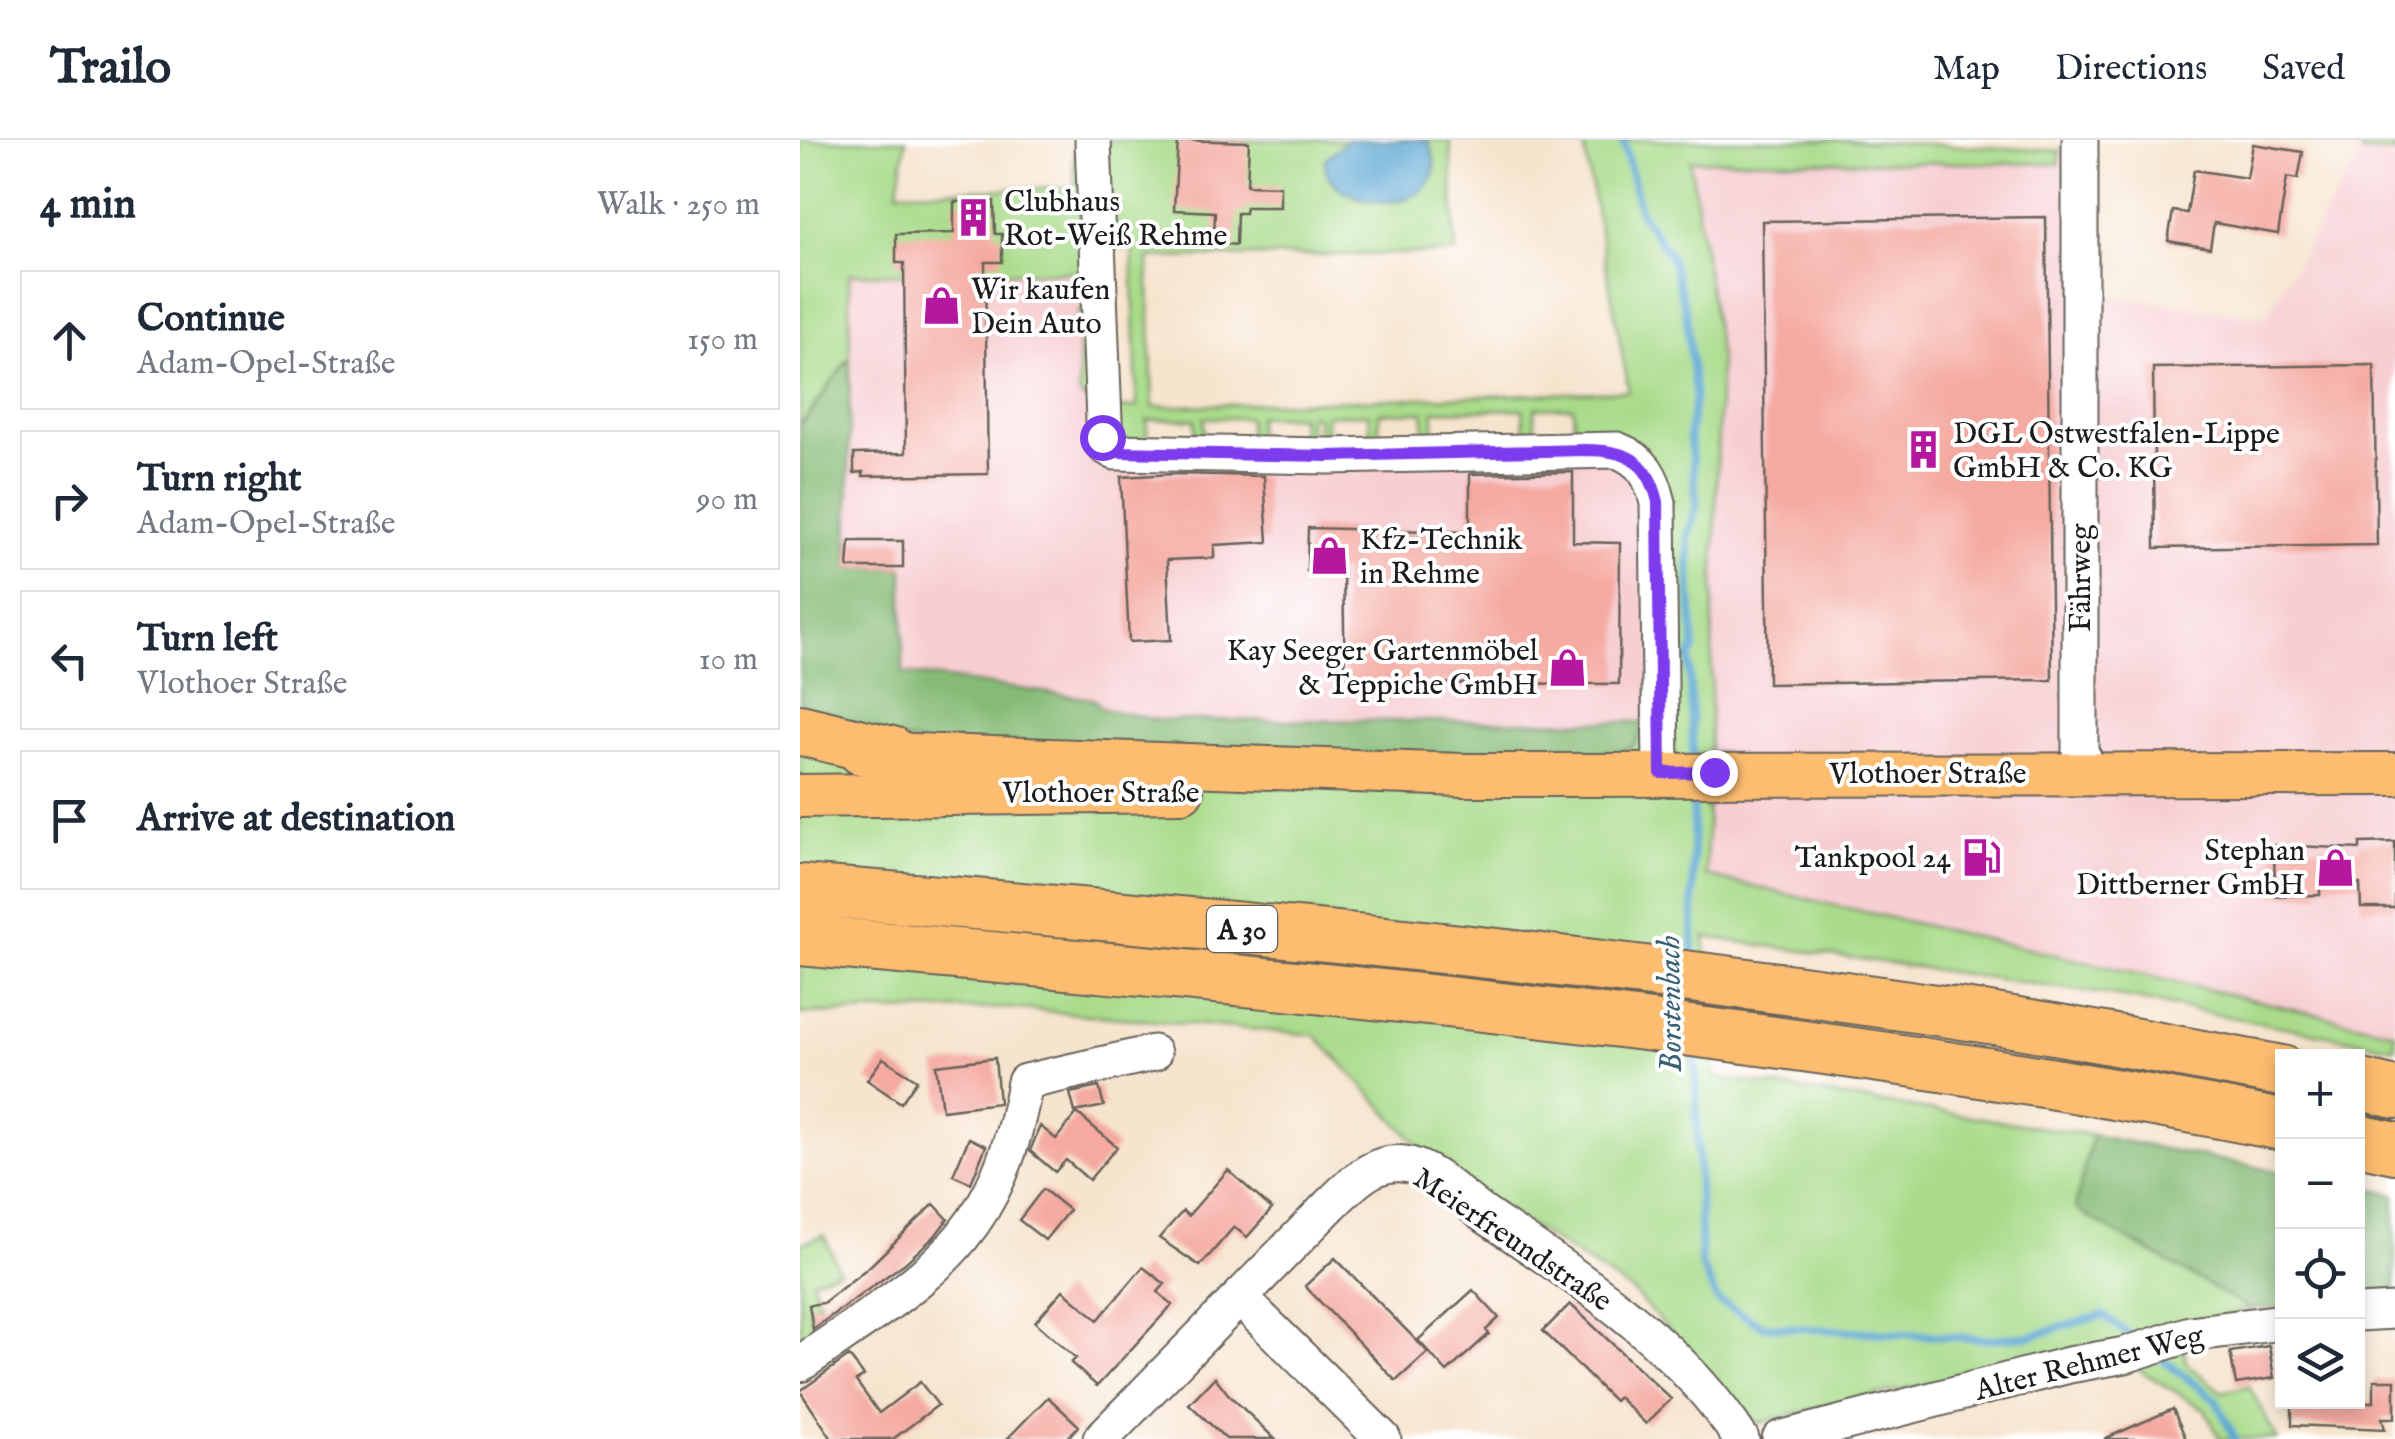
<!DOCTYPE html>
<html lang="en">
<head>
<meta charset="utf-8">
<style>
  :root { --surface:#fff; --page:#f6f6f7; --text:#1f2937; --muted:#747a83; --line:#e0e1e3 }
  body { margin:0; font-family:"IM FELL English",serif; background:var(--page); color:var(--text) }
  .controls { position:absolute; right:30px; bottom:30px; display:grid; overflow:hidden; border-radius:0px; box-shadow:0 5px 15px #0003 }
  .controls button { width:90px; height:90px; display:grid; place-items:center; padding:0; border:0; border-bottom:2px solid var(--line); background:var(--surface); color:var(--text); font:50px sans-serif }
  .stop { position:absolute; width:30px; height:30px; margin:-22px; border:8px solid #7c3aed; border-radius:50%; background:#fff }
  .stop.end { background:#7c3aed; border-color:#fff; box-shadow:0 2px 10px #0008 }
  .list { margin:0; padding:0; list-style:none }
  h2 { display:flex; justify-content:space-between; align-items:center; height:130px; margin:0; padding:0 40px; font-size:42px }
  h2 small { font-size:32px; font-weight:400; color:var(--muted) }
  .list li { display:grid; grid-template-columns:65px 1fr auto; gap:30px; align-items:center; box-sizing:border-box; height:140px; margin:0 20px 20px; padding:0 20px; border:2px solid var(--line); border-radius:0px }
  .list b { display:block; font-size:38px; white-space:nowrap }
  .list p { margin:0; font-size:32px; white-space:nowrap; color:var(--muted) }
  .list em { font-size:32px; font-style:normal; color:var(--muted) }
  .icon { flex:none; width:55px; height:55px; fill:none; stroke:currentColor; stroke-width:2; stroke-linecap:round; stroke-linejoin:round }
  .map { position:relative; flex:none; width:1595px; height:1299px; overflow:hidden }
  header { display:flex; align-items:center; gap:60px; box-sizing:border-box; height:140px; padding:0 50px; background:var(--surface); border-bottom:2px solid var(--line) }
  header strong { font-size:48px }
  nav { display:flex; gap:55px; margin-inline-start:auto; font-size:35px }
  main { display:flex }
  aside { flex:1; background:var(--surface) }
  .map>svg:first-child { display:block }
</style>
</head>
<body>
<header>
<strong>Trailo</strong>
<nav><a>Map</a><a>Directions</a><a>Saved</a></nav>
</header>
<main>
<aside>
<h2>4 min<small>Walk · 250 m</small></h2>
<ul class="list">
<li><svg class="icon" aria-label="ahead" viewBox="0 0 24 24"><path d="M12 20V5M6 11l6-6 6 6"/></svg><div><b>Continue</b><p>Adam-Opel-Straße</p></div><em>150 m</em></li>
<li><svg class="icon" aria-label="right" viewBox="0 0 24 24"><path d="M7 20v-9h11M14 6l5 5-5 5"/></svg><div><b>Turn right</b><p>Adam-Opel-Straße</p></div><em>90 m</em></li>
<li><svg class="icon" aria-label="left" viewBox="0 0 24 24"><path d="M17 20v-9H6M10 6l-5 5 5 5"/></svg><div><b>Turn left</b><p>Vlothoer Straße</p></div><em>10 m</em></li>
<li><svg class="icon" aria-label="arrive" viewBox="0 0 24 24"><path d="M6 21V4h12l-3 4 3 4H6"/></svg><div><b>Arrive at destination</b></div></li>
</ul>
</aside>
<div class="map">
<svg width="1595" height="1299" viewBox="0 0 1595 1299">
  <rect width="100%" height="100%" fill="#fff"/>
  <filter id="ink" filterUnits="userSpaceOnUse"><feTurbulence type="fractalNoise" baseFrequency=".01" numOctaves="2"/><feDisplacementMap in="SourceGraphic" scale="20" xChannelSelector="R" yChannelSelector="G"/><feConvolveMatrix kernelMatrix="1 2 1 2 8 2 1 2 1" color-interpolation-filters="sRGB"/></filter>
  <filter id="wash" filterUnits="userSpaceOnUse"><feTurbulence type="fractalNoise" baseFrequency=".0048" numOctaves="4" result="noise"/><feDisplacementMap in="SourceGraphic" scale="40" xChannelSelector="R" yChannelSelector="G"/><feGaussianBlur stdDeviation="2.25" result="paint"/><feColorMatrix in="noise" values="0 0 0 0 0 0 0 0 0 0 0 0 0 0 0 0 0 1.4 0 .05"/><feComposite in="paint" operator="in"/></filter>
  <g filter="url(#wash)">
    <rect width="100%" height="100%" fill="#f6e4ce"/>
    <path fill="#f7cfd3" d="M 1561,0 L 1562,12 L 1595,13 L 1595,892 L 906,737 L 920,219 L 890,19 L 1293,23 L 1295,154 L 1466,177 L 1561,12 Z
      M 287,132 L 319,299 L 852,321 L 866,582 L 357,580 L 304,569 L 293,559 L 103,533 L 48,429 L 48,134 Z"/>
    <path fill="#a9db8a" stroke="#627c53" stroke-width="2.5" d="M 0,0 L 106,0 L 98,51 L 274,48 L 275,0 L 650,0 L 656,113 L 348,118 L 353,267 L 829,251 L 783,0 L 1043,0 L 1260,11 L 1259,24 L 890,20 L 920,219 L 906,736 L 1595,892 L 1595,908 L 1330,858 L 905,797 L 914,937 L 1292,995 L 1275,1069 L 1450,1169 L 1378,1187 L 1387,1224 L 1422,1252 L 1449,1246 L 1477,1299 L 1420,1299 L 1405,1270 L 1323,1220 L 1264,1219 L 1049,1260 L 956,1284 L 832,1151 L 639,1027 L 515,895 L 208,868 L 0,874 L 0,579 L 833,606 L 848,582 L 868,357 L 774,298 L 773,267 L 735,268 L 735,290 L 724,290 L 723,269 L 634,271 L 634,294 L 625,294 L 623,272 L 579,273 L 579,296 L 570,296 L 569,274 L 526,275 L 526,298 L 518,298 L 517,276 L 509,275 L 509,298 L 501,299 L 500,276 L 457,277 L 457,300 L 449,301 L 448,278 L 404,278 L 404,302 L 396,302 L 395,279 L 347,280 L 347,309 L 318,299 L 311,269 L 337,267 L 332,107 L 306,109 L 287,132 L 49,134 L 50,218 C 30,240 20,263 0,285 Z
      M 1562,0 L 1595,0 L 1595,13 L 1561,12 Z
      M 285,166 L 289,257 L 285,260 L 279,254 L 279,171 Z
      M 24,1095 L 39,1130 L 12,1140 L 20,1163 L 9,1166 L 15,1199 L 7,1206 L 0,1200 L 0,1104 Z"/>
    <path fill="#86bb76" stroke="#516c49" stroke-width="2.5" d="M 50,218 L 48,428 L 103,428 L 103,533 L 293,559 L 304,569 L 357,580 L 848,582 L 833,606 L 812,616 L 147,609 L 0,579 L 0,285 C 20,263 30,240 50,218 Z
      M 1292,995 L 1482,1032 L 1482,1168 L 1450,1169 L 1275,1069 Z
      M 1558,1046 L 1595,1054 L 1595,1165 L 1558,1165 Z"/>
    <path fill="#58a5d1" stroke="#3a6076" stroke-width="2.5" d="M 547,0 L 627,0 C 664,66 553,83 525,31 L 525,19 Z"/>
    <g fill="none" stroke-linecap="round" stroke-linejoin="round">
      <path stroke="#58a5d1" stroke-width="8" d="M 823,0 L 840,72 L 871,118 L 886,173 L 895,257 L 889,292 L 897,364 L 888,397 L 894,509 L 889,519 L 893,620
        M 893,649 L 893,820
        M 895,909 L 901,1124 L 917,1160 L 963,1186 L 1189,1199 L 1231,1196 L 1303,1175 L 1335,1199
        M 1358,1216 L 1416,1260 L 1435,1299"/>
    </g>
    <g id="blocks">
      <path fill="#f4aaa1" d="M 378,0 L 449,2 L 447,45 L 480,46 L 480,67 L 446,67 L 445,73 L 437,73 L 436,105 L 414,103 L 415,72 L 374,70 Z
        M 1453,4 L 1503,12 L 1498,39 L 1487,37 L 1478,94 L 1414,83 L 1410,108 L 1368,101 L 1373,71 L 1387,73 L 1394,30 L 1447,38 Z
        M 194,61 L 195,94 L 202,94 L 202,122 L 185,122 L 188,334 L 63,336 L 63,332 L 54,333 L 54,314 L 106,313 L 104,123 L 96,123 L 96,94 L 154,93 L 154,62 Z
        M 1246,77 L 1252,540 L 968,544 L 962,81 Z
        M 1574,225 L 1577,405 L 1355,408 L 1353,228 Z
        M 773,332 L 773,402 L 820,403 L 819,544 L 545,543 L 543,431 L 507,431 L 508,388 L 670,392 L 670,334 Z
        M 374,334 L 464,336 L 468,402 L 414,405 L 414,418 L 367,420 L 371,500 L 329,502 L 321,337 Z
        M 50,401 L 103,401 L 103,428 L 48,428 Z
        M 1595,702 L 1595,768 L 1561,768 L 1560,744 L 1520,744 L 1520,755 L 1475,756 L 1474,705 L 1560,709 L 1560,703 Z
        M 83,918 L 117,940 L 101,963 L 67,940 Z
        M 195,918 L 199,963 L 142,970 L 136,925 Z
        M 299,947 L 304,966 L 275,972 L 270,953 Z
        M 277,973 L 317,1007 L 289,1040 L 266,1020 L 255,1032 L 230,1011 L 240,986 L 256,999 Z
        M 169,998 L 186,1006 L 171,1043 L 153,1035 Z
        M 428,1030 L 472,1069 L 447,1097 L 434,1087 L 400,1126 L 359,1098 L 383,1071 L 388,1076 Z
        M 243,1049 L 269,1070 L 245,1100 L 219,1080 Z
        M 134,1064 L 148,1079 L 134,1097 L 105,1123 L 13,1189 L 9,1165 L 23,1163 L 70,1126 Z
        M 535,1118 L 628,1212 L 596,1241 L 505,1146 Z
        M 343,1127 L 365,1144 L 358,1152 L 372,1165 L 297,1246 L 271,1223 L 276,1218 L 235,1182 L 263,1150 L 298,1180 Z
        M 673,1150 L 699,1178 L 686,1190 L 689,1194 L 647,1232 L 618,1200 Z
        M 770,1164 L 871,1259 L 846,1284 L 818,1257 L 814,1261 L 743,1191 Z
        M 1469,1206 L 1474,1238 L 1436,1244 L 1430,1212 Z
        M 49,1216 L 64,1236 L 56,1241 L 79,1273 L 120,1242 L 138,1265 L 93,1299 L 32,1299 L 0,1251 Z
        M 415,1237 L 428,1254 L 475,1299 L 426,1299 L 389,1264 Z
        M 1574,1240 L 1595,1240 L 1595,1278 L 1582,1278 L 1585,1289 L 1492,1285 L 1492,1262 L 1574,1262 Z
        M 248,1257 L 279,1286 L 266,1299 L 207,1299 Z
        M 1373,1269 L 1386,1299 L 1304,1299 Z"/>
    </g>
  </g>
  <g filter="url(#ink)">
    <use href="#blocks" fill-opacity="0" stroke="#68625a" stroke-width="2.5"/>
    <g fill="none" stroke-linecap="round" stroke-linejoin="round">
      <defs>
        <path id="minor" d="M 293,0 L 305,306 L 315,312 L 529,316 L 817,310 C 843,320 852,336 858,363 L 861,633
          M 1280,0 L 1280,611 L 1291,634
          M 440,1158 L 583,1299
          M 1558,1173 L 1595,1171
          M 0,1224 C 126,1136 197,1105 225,942 L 353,913
          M 301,1299 L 531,1064 C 555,1041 579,1014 616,1027 C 640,1036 665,1061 685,1075 C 780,1140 878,1201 941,1299
          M 980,1299 L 1269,1225 L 1325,1215 L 1390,1194 L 1482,1182"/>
        <path id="major" d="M 60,613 L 662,635 L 1595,634
          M 0,656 L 382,651"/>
        <path id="highway" d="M 0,590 L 92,612
          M 0,750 C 386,780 773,816 1156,873 C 1265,889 1374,911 1482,931
          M 0,800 C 497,844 993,889 1482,985
          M 1558,944 L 1595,953
          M 1558,1000 L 1595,1008"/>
      </defs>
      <use href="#minor" stroke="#68625a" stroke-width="39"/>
      <use href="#major" stroke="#68625a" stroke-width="46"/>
      <use href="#highway" stroke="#68625a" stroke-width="54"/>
      <use href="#minor" stroke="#fff" stroke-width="35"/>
      <use href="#major" stroke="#fcbd6f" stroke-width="42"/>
      <use href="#highway" stroke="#fcbd6f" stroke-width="50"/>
    </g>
  </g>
  <g fill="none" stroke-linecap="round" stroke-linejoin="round" filter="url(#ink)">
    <path stroke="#7c3aed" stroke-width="12" d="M 302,297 L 305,306 L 316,312 L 528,316 L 785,310 C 826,310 848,319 858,362 L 861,633 L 914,632"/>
  </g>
  <defs>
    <symbol id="building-bare" viewBox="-9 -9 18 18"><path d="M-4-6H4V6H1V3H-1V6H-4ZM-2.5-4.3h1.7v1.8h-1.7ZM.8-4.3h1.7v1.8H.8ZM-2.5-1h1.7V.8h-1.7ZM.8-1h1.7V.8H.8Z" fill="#b5179e" stroke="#fff" stroke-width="2.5" paint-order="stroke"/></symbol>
    <symbol id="shop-bare" viewBox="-9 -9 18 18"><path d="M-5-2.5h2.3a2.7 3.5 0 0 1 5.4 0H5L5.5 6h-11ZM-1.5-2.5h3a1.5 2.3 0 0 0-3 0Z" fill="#b5179e" stroke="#fff" stroke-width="2.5" paint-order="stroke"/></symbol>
    <symbol id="fuel-bare" viewBox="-9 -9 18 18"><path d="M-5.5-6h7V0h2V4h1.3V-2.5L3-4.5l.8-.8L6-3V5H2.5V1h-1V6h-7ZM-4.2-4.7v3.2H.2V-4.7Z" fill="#b5179e" stroke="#fff" stroke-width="2.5" paint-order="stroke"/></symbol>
  </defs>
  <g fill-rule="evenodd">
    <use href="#building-bare" x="146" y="50" width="55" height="55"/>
    <use href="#shop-bare" x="114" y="138" width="55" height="55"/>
    <use href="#building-bare" x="1096" y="282" width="55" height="55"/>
    <use href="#shop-bare" x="502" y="388" width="55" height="55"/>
    <use href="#shop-bare" x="740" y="500" width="55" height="55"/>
    <use href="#fuel-bare" x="1154" y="690" width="55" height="55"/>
    <use href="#shop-bare" x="1508" y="700" width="55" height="55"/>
  </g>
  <g text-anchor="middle" stroke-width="8" stroke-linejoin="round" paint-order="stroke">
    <rect fill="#fff" stroke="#606060" stroke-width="2.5" x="407" y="766" width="70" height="46" rx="8"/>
    <g font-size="28" font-weight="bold" fill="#1c1c1c">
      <text x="442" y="799">A 30</text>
    </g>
    <g font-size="30" fill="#1c1c1c" stroke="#fff" text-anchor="start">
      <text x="204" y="71">Clubhaus<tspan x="204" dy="34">Rot-Weiß Rehme</tspan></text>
      <text x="171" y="159">Wir kaufen<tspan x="171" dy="34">Dein Auto</tspan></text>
      <text x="1153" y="303">DGL Ostwestfalen-Lippe<tspan x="1153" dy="34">GmbH &amp; Co. KG</tspan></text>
      <text x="560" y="409">Kfz-Technik<tspan x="560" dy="34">in Rehme</tspan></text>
      <text x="738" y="520" text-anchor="end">Kay Seeger Gartenmöbel<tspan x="738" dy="34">&amp; Teppiche GmbH</tspan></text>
      <text x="1505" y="720" text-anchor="end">Stephan<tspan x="1505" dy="34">Dittberner GmbH</tspan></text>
      <text x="1151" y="727" text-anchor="end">Tankpool 24</text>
    </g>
    <g font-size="30" fill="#1c1c1c" stroke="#fff">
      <text transform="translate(1280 438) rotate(-90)" y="10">Fährweg</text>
      <text x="1128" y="643">Vlothoer Straße</text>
      <text x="301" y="662">Vlothoer Straße</text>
      <text transform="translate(713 1099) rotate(34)" y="10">Meierfreundstraße</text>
      <text transform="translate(1289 1222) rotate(-14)" y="10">Alter Rehmer Weg</text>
    </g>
    <g font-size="32" font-style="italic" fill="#3a6076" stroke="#fff">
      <text transform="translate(869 864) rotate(-91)" y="11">Borstenbach</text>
    </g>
  </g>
</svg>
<div class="controls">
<button>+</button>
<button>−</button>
<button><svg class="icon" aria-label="locate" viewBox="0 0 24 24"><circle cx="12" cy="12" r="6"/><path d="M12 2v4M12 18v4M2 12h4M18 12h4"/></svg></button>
<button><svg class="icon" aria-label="layers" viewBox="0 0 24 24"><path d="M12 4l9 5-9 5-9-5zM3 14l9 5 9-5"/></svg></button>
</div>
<div class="stop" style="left:302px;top:297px"></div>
<div class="stop end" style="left:914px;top:632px"></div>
</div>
</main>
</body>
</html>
